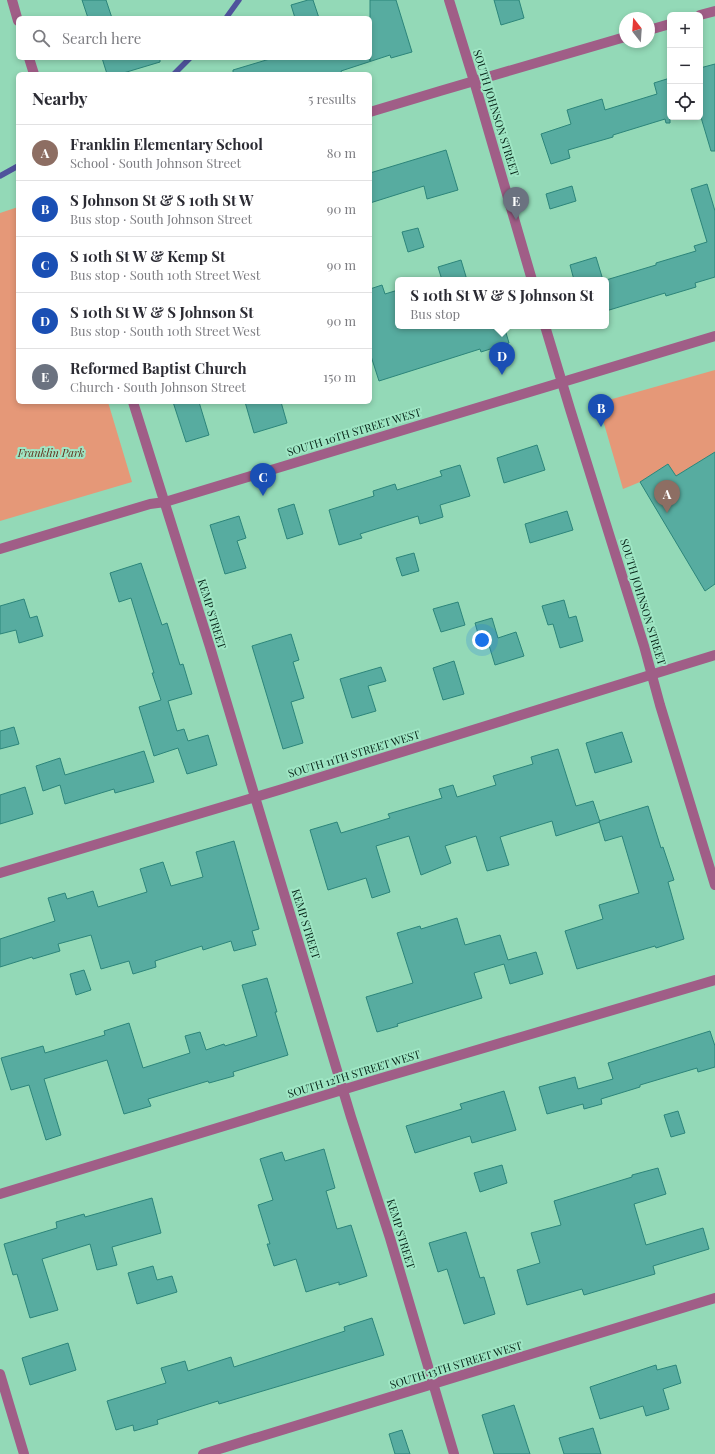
<!DOCTYPE html>
<html lang="en">
<head>
<meta charset="utf-8">
<style>
  :root { --surface:#fff; --page:#f2f2f3; --text:#2b2b33; --muted:#7c7c81; --line:#e1e1e2; --accent:#b1378a }
  body { margin:0; font-family:"Playfair Display",serif; background:var(--page); color:var(--text) }
  .controls { position:absolute; right:12px; top:12px; display:grid; overflow:hidden; border-radius:6px; box-shadow:0 2px 6px #0003 }
  .controls button { width:36px; height:36px; display:grid; place-items:center; padding:0; border:0; border-bottom:1px solid var(--line); background:var(--surface); color:var(--text); font:20px sans-serif }
  .compass { position:absolute; left:619px; top:12px; width:36px; height:36px; border-radius:50%; background:var(--surface); box-shadow:0 2px 6px #0003; rotate:343deg }
  .you { position:absolute; left:482px; top:640px; width:14px; height:14px; margin:-10px; border:3px solid #fff; border-radius:50%; background:#1a73e8; box-shadow:0 0 0 6px #1a73e833 }
  .badge { display:grid; place-items:center; width:26px; height:26px; border-radius:50%; background:var(--accent); color:#fff; font-size:13px; font-weight:700 }
  .pin { position:absolute; translate:-50% -33px; filter:drop-shadow(0 1px 2px #0008) }
  .pin::after { content:''; position:absolute; top:21px; width:14px; height:12px; background:inherit; clip-path:polygon(0 0,100% 0,50% 100%) }
  .popup { position:absolute; left:395px; top:277px; width:214px; height:52px; box-sizing:border-box; display:grid; place-content:center; border-radius:6px; background:var(--surface); filter:drop-shadow(0 1px 3px #0005); font-size:13px; white-space:nowrap; color:var(--muted) }
  .popup b { font-size:15px; color:var(--text) }
  .popup::after { content:''; position:absolute; left:50%; top:100%; margin-left:-8px; border:8px solid transparent; border-top-color:var(--surface) }
  .list { margin:0; padding:0; list-style:none }
  h2 { display:flex; justify-content:space-between; align-items:center; height:52px; margin:0; padding:0 16px; font-size:17px }
  h2 small { font-size:13px; font-weight:400; color:var(--muted) }
  .list li { display:grid; grid-template-columns:26px 1fr auto; gap:12px; align-items:center; box-sizing:border-box; height:56px; padding:0 16px; border-top:1px solid var(--line) }
  .list b { display:block; font-size:15px; white-space:nowrap }
  .list p { margin:0; font-size:13px; white-space:nowrap; color:var(--muted) }
  .list em { font-size:13px; font-style:normal; color:var(--muted) }
  .icon { flex:none; width:22px; height:22px; fill:none; stroke:currentColor; stroke-width:2; stroke-linecap:round; stroke-linejoin:round }
  .map { position:relative; flex:none; width:715px; height:1454px; overflow:hidden }
  .search { position:absolute; background:var(--surface); box-shadow:0 2px 6px #0003; left:16px; top:16px; width:356px; height:44px; display:flex; align-items:center; gap:10px; box-sizing:border-box; padding:0 14px; border-radius:6px; color:var(--muted); font-size:15px }
  .panel { position:absolute; background:var(--surface); box-shadow:0 2px 6px #0003; left:16px; top:72px; width:356px; height:332px; border-radius:6px }
  .map>svg:first-child { display:block }
</style>
</head>
<body>
<div class="map">
<svg width="715" height="1454" viewBox="0 0 715 1454">
  <rect width="100%" height="100%" fill="#93d9b7"/>
  <path fill="#e59878" d="M 18,207 L 18,402 L 108,402 L 132,482 L 0,521 L 0,213 Z
    M 715,370 L 715,452 L 676,476 L 668,464 L 640,482 L 623,489 L 598,403 Z"/>
  <g fill="none" stroke-linecap="round" stroke-linejoin="round">
    <path stroke="#4f539c" stroke-width="5.5" d="M 226,18 L 239,0
      M 174,74 L 190,58
      M 0,176 L 18,166"/>
  </g>
  <path fill="#57aca0" stroke="#2c857a" d="M 82,0 L 106,0 L 112,18 L 88,18 Z
    M 308,0 L 313,0 L 319,18 L 295,18 L 291,5 Z
    M 370,0 L 396,0 L 412,52 L 391,58 L 390,55 L 341,71 L 342,74 L 233,74 L 233,70 L 273,58 L 370,58 L 370,61 Z
    M 494,0 L 519,0 L 524,18 L 501,25 Z
    M 102,58 L 160,58 L 160,62 L 120,74 L 107,74 Z
    M 715,64 L 715,151 L 711,151 L 700,114 L 700,68 Z
    M 670,78 L 670,123 L 666,123 L 665,119 L 613,135 L 613,137 L 568,150 L 570,158 L 551,164 L 541,134 L 571,124 L 567,110 L 602,99 L 605,110 L 657,94 L 654,83 Z
    M 446,150 L 458,190 L 427,199 L 424,186 L 370,203 L 370,173 Z
    M 707,184 L 715,211 L 715,277 L 695,283 L 696,287 L 666,296 L 665,293 L 606,311 L 606,280 L 656,265 L 656,263 L 696,251 L 694,246 L 707,242 L 691,189 Z
    M 572,186 L 576,201 L 550,209 L 546,194 Z
    M 418,228 L 424,247 L 408,252 L 402,232 Z
    M 596,257 L 603,280 L 574,280 L 570,265 Z
    M 461,260 L 467,280 L 442,280 L 438,267 Z
    M 382,285 L 385,294 L 398,290 L 398,326 L 504,326 L 509,343 L 481,352 L 480,349 L 379,381 L 370,353 L 370,289 Z
    M 173,402 L 199,402 L 209,435 L 186,442 Z
    M 245,402 L 281,402 L 287,423 L 254,433 Z
    M 537,445 L 545,470 L 504,483 L 497,458 Z
    M 715,452 L 715,584 L 705,591 L 640,482 L 668,464 L 676,476 Z
    M 460,465 L 470,496 L 440,505 L 443,517 L 420,524 L 418,516 L 360,534 L 362,538 L 339,545 L 329,510 L 374,496 L 373,491 L 395,484 L 397,490 L 442,476 L 440,471 Z
    M 294,504 L 303,534 L 287,539 L 278,509 Z
    M 567,511 L 573,530 L 530,543 L 525,524 Z
    M 239,516 L 246,538 L 237,541 L 246,568 L 225,574 L 210,525 Z
    M 414,553 L 419,571 L 402,576 L 396,558 Z
    M 141,563 L 162,625 L 167,623 L 180,665 L 183,664 L 192,694 L 168,701 L 177,731 L 184,729 L 188,741 L 208,735 L 217,765 L 187,774 L 178,748 L 154,756 L 139,707 L 161,700 L 152,673 L 154,673 L 131,598 L 119,602 L 110,573 Z
    M 24,599 L 30,618 L 37,616 L 43,636 L 19,643 L 16,630 L 0,634 L 0,606 Z
    M 564,600 L 569,618 L 576,616 L 583,641 L 560,648 L 553,624 L 548,625 L 542,606 Z
    M 458,602 L 465,625 L 441,632 L 433,609 Z
    M 492,618 L 498,638 L 516,632 L 524,656 L 495,665 L 488,642 L 481,644 L 475,623 Z
    M 291,634 L 299,660 L 293,662 L 304,698 L 291,702 L 303,743 L 283,749 L 252,646 Z
    M 454,661 L 464,694 L 443,700 L 433,668 Z
    M 381,667 L 386,681 L 368,686 L 376,711 L 352,718 L 340,679 Z
    M 14,727 L 19,744 L 0,749 L 0,731 Z
    M 622,732 L 632,762 L 595,773 L 586,743 Z
    M 558,749 L 576,806 L 593,801 L 600,822 L 556,836 L 552,821 L 500,837 L 509,865 L 487,871 L 476,836 L 445,846 L 451,863 L 421,875 L 409,836 L 376,846 L 390,892 L 372,898 L 366,878 L 328,890 L 310,830 L 337,822 L 341,833 L 390,818 L 388,814 L 442,798 L 439,789 L 453,785 L 457,797 L 496,785 L 493,776 L 533,764 L 531,757 Z
    M 144,751 L 154,782 L 115,793 L 114,789 L 65,804 L 60,785 L 43,791 L 36,766 L 60,758 L 65,775 Z
    M 25,787 L 33,814 L 0,824 L 0,795 Z
    M 648,806 L 661,848 L 663,847 L 674,880 L 668,882 L 684,939 L 656,948 L 655,946 L 577,969 L 565,931 L 603,919 L 599,905 L 639,893 L 622,836 L 605,841 L 599,821 Z
    M 234,841 L 259,929 L 252,931 L 256,945 L 234,951 L 231,941 L 203,950 L 202,946 L 155,961 L 156,967 L 133,974 L 129,961 L 101,969 L 91,935 L 58,944 L 60,951 L 33,959 L 32,957 L 0,967 L 0,939 L 55,921 L 48,898 L 65,893 L 67,899 L 93,891 L 98,907 L 147,892 L 140,869 L 163,862 L 171,886 L 203,877 L 196,852 Z
    M 457,918 L 465,945 L 500,935 L 508,960 L 536,952 L 543,974 L 510,984 L 504,964 L 474,973 L 482,998 L 397,1024 L 398,1026 L 377,1032 L 366,997 L 413,983 L 397,933 L 420,926 L 421,929 Z
    M 84,970 L 91,990 L 76,995 L 70,974 Z
    M 267,978 L 277,1012 L 275,1012 L 288,1055 L 233,1072 L 234,1076 L 209,1083 L 208,1081 L 148,1099 L 151,1106 L 124,1114 L 107,1060 L 44,1079 L 61,1135 L 46,1140 L 29,1085 L 11,1090 L 1,1058 L 43,1046 L 45,1053 L 105,1035 L 104,1031 L 129,1023 L 143,1068 L 190,1053 L 185,1036 L 200,1032 L 206,1050 L 224,1044 L 225,1046 L 257,1036 L 242,985 Z
    M 710,1031 L 715,1046 L 715,1067 L 698,1072 L 697,1068 L 640,1085 L 640,1087 L 601,1099 L 602,1104 L 584,1109 L 583,1104 L 547,1114 L 539,1087 L 575,1077 L 578,1089 L 613,1079 L 608,1063 Z
    M 504,1091 L 516,1130 L 472,1143 L 470,1136 L 415,1153 L 406,1126 L 462,1109 L 460,1104 Z
    M 678,1111 L 685,1133 L 671,1137 L 664,1115 Z
    M 324,1149 L 335,1188 L 326,1191 L 337,1229 L 351,1225 L 367,1276 L 339,1285 L 339,1282 L 306,1292 L 296,1259 L 274,1266 L 267,1244 L 270,1244 L 258,1205 L 273,1200 L 260,1159 L 282,1152 L 285,1161 Z
    M 502,1165 L 507,1183 L 480,1192 L 474,1173 Z
    M 658,1168 L 666,1194 L 634,1204 L 646,1245 L 703,1228 L 709,1249 L 653,1266 L 655,1274 L 584,1295 L 582,1289 L 527,1305 L 517,1270 L 540,1263 L 531,1233 L 561,1225 L 554,1201 L 632,1177 L 632,1175 Z
    M 152,1198 L 161,1233 L 112,1247 L 117,1265 L 97,1270 L 90,1244 L 42,1259 L 58,1310 L 30,1318 L 17,1274 L 13,1275 L 4,1244 L 57,1228 L 56,1222 L 84,1214 L 85,1217 Z
    M 466,1232 L 480,1278 L 484,1277 L 495,1314 L 464,1324 L 447,1269 L 438,1272 L 429,1243 Z
    M 153,1266 L 157,1280 L 172,1276 L 177,1292 L 137,1304 L 128,1273 Z
    M 372,1318 L 384,1355 L 219,1404 L 218,1401 L 157,1420 L 158,1424 L 134,1431 L 133,1425 L 116,1430 L 107,1401 L 166,1383 L 161,1368 L 185,1361 L 188,1371 L 231,1357 L 234,1367 L 345,1331 L 344,1327 Z
    M 68,1343 L 76,1370 L 30,1385 L 22,1358 Z
    M 656,1365 L 657,1370 L 676,1365 L 681,1383 L 663,1389 L 669,1409 L 646,1416 L 643,1406 L 600,1419 L 590,1387 Z
    M 514,1405 L 530,1454 L 494,1454 L 482,1415 Z
    M 593,1428 L 601,1454 L 564,1454 L 559,1438 Z
    M 402,1430 L 410,1454 L 395,1454 L 389,1434 Z"/>
  <g fill="none" stroke-linecap="round" stroke-linejoin="round">
    <path stroke="#a05e87" stroke-width="10" d="M 12,0 L 18,21
      M 449,0 L 474,81 L 532,280
      M 700,15 L 715,11
      M 649,30 L 670,24
      M 29,58 L 34,74
      M 370,112 L 440,91 L 625,37
      M 545,326 L 570,409 L 644,646 L 660,705 L 715,885
      M 133,402 L 210,647 L 351,1117 L 390,1238 L 454,1454
      M 0,549 L 150,504 L 165,502 L 715,336
      M 0,873 L 279,790 L 715,655
      M 0,1194 L 375,1080 L 715,980
      M 0,1374 L 24,1454
      M 203,1454 L 715,1298"/>
  </g>
  <g text-anchor="middle" stroke-width="4" stroke-linejoin="round" paint-order="stroke">
    <g font-size="11" fill="#052216" stroke="#9fe6c4">
      <text transform="translate(496 113) rotate(73)" y="4">SOUTH JOHNSON STREET</text>
      <text transform="translate(354 432) rotate(-17)" y="4">SOUTH 10TH STREET WEST</text>
      <text transform="translate(643 602) rotate(73)" y="4">SOUTH JOHNSON STREET</text>
      <text transform="translate(212 614) rotate(73)" y="4">KEMP STREET</text>
      <text transform="translate(354 754) rotate(-17)" y="4">SOUTH 11TH STREET WEST</text>
      <text transform="translate(306 924) rotate(73)" y="4">KEMP STREET</text>
      <text transform="translate(354 1074) rotate(-17)" y="4">SOUTH 12TH STREET WEST</text>
      <text transform="translate(401 1234) rotate(73)" y="4">KEMP STREET</text>
      <text transform="translate(456 1365) rotate(-17)" y="4">SOUTH 13TH STREET WEST</text>
    </g>
    <g font-size="11" font-style="italic" fill="#5f2f1a" stroke="#9fe6c4">
      <text x="51" y="457">Franklin Park</text>
    </g>
  </g>
</svg>
<div class="controls">
<button>+</button>
<button>−</button>
<button><svg class="icon" aria-label="locate" viewBox="0 0 24 24"><circle cx="12" cy="12" r="6"/><path d="M12 2v4M12 18v4M2 12h4M18 12h4"/></svg></button>
</div>
<svg class="compass" viewBox="-18 -18 36 36"><path d="M0-13l5 13h-10z" fill="#e53935"/><path d="M0 13l5-13h-10z" fill="#7c7c81"/></svg>
<div class="you"></div>
<div class="pin badge" style="left:667px;top:513px;background:#8d6e63">A</div>
<div class="pin badge" style="left:601px;top:427px;background:#1a4fb4">B</div>
<div class="pin badge" style="left:263px;top:496px;background:#1a4fb4">C</div>
<div class="pin badge" style="left:502px;top:375px;background:#1a4fb4">D</div>
<div class="popup"><b>S 10th St W &amp; S Johnson St</b>Bus stop</div>
<div class="pin badge" style="left:516px;top:220px;background:#6b7280">E</div>
<div class="search"><svg class="icon" aria-label="search" viewBox="0 0 24 24"><circle cx="10" cy="10" r="6"/><path d="M15 15l6 6"/></svg>Search here</div>
<section class="panel">
<h2>Nearby<small>5 results</small></h2>
<ul class="list">
<li><span class="badge" style="background:#8d6e63">A</span><div><b>Franklin Elementary School</b><p>School · South Johnson Street</p></div><em>80 m</em></li>
<li><span class="badge" style="background:#1a4fb4">B</span><div><b>S Johnson St &amp; S 10th St W</b><p>Bus stop · South Johnson Street</p></div><em>90 m</em></li>
<li><span class="badge" style="background:#1a4fb4">C</span><div><b>S 10th St W &amp; Kemp St</b><p>Bus stop · South 10th Street West</p></div><em>90 m</em></li>
<li><span class="badge" style="background:#1a4fb4">D</span><div><b>S 10th St W &amp; S Johnson St</b><p>Bus stop · South 10th Street West</p></div><em>90 m</em></li>
<li><span class="badge" style="background:#6b7280">E</span><div><b>Reformed Baptist Church</b><p>Church · South Johnson Street</p></div><em>150 m</em></li>
</ul>
</section>
</div>
</body>
</html>
